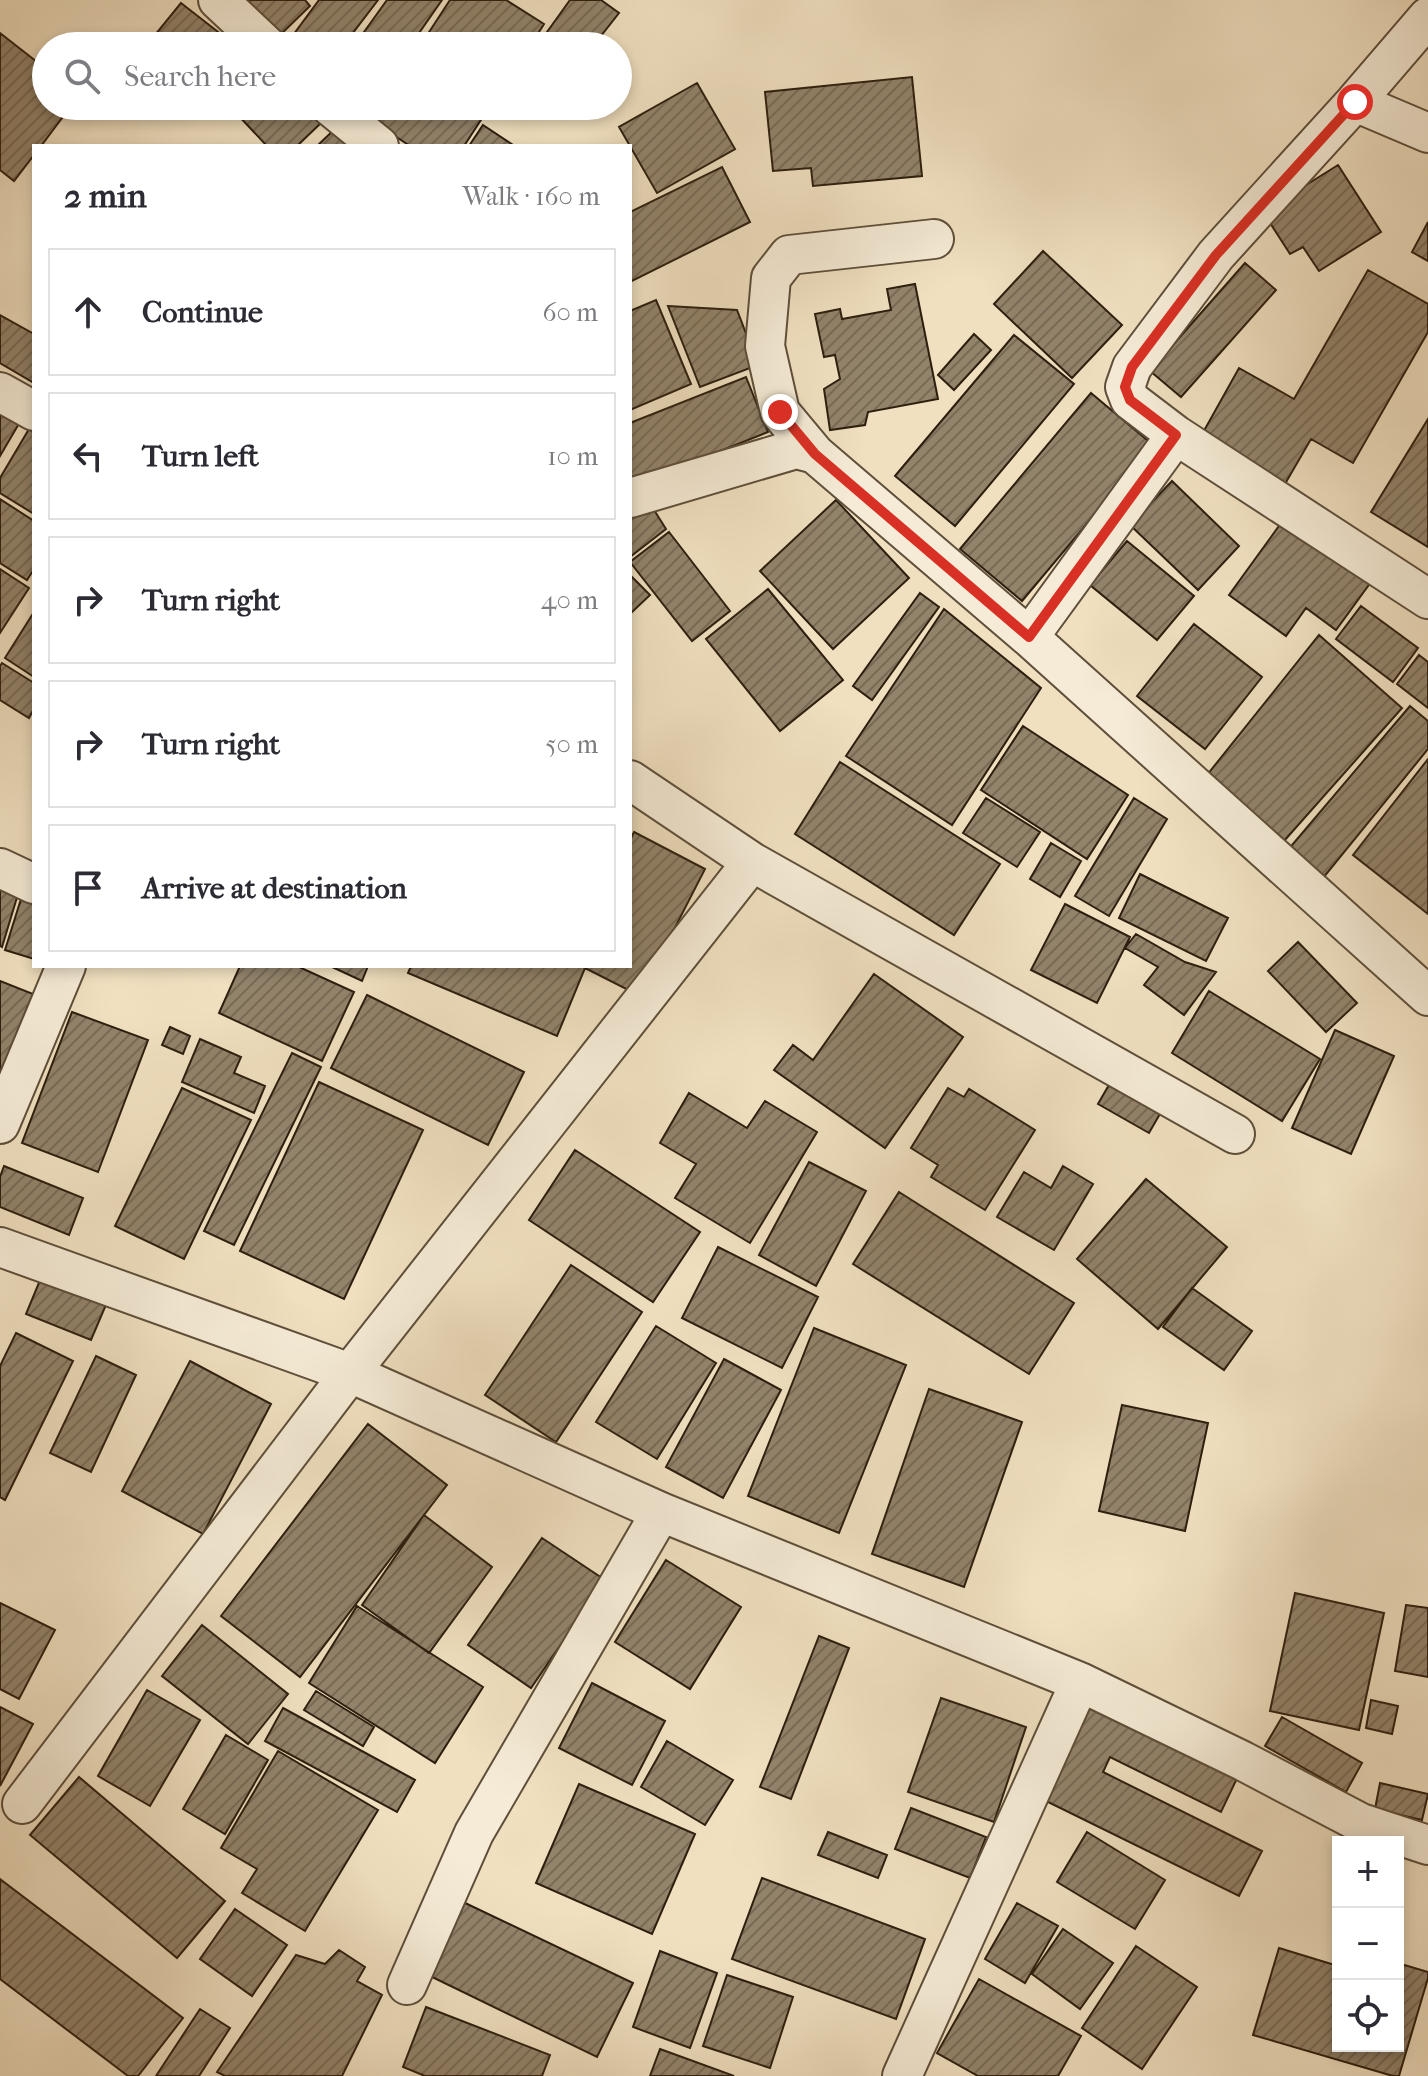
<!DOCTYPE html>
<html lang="en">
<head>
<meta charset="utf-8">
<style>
  :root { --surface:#fff; --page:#f7f7f7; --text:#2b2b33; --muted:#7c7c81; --line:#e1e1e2 }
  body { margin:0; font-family:"IM FELL French Canon",serif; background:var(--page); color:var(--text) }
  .controls { position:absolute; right:24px; bottom:24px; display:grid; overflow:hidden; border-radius:0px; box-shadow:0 4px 12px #0003 }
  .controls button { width:72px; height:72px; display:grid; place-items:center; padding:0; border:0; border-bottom:2px solid var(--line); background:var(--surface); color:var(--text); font:40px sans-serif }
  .stop { position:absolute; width:24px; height:24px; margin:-18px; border:6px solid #d93025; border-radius:50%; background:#fff }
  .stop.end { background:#d93025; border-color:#fff; box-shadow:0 2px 8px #0008 }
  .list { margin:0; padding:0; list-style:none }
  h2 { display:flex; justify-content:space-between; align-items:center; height:104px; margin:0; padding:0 32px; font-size:34px }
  h2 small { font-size:26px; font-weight:400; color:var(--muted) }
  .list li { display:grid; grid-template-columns:52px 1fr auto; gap:24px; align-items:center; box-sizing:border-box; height:128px; margin:0 16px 16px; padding:0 16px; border:2px solid var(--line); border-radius:0px }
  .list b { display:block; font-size:30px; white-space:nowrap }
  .list em { font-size:26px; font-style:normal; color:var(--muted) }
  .icon { flex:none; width:44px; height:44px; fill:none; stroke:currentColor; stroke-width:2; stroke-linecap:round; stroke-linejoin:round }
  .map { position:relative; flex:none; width:1428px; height:2076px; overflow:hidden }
  .search { position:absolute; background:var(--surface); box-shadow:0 4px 12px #0003; left:32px; top:32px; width:600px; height:88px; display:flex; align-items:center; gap:20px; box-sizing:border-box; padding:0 28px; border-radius:44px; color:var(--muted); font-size:30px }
  .panel { position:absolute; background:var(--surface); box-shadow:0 4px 12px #0003; left:32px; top:144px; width:600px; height:824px; border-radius:0px }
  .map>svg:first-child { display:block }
</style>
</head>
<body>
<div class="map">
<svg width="1428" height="2076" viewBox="0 0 1428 2076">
  <defs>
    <pattern id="building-hatch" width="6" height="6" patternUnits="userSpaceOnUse" patternTransform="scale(2)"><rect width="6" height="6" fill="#92836b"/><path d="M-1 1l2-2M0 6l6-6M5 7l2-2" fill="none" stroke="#786b56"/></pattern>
  </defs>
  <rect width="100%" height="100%" fill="#f0e0c0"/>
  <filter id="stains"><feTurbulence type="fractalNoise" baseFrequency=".0025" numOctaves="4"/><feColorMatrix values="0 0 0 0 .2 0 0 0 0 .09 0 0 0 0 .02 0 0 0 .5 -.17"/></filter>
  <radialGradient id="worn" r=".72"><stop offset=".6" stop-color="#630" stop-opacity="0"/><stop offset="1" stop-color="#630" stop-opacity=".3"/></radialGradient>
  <path fill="url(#building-hatch)" stroke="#2d1e0e" stroke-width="2" d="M 247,0 L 305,0 L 310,6 L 276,39 L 242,4 Z
    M 319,0 L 378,0 L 343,46 L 285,46 Z
    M 387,0 L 442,0 L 410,46 L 354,46 Z
    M 450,0 L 506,0 L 544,24 L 530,46 L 420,46 Z
    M 570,0 L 601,0 L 619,13 L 593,46 L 537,46 Z
    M 181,3 L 231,42 L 229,46 L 146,46 Z
    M 0,33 L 46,69 L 46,106 L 71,106 L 41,146 L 34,146 L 34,155 L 14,181 L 0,170 Z
    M 912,77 L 922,176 L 813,186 L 811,168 L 773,171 L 765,92 Z
    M 697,83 L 735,149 L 657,193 L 619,127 Z
    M 246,106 L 305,106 L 321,123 L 297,146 L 267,146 L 237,114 Z
    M 380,106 L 490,106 L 464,146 L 410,146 L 371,120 Z
    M 483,125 L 513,145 L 512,146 L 469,146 Z
    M 337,127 L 357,146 L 317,146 Z
    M 1338,165 L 1381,232 L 1319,271 L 1303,247 L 1290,254 L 1263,212 Z
    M 722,167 L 750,222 L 630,282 L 630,212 Z
    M 1428,222 L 1428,261 L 1412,252 Z
    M 1043,251 L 1122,325 L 1072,378 L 994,304 Z
    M 1245,263 L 1276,290 L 1181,397 L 1150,371 Z
    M 1368,270 L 1428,304 L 1428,332 L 1353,463 L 1311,439 L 1285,484 L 1201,436 L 1239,368 L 1294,399 Z
    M 915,284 L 938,399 L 868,412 L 865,425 L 830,430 L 824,389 L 840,379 L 835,355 L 824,357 L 815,314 L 840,309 L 842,319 L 891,310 L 887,289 Z
    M 656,300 L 691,384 L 630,410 L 630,311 Z
    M 668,306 L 737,310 L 758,365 L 700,387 Z
    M 0,315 L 34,334 L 34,383 L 0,363 Z
    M 974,334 L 991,350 L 954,390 L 938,375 Z
    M 1014,335 L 1074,384 L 955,526 L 895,476 Z
    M 746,377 L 768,432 L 630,487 L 630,423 Z
    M 1091,393 L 1153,445 L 1022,601 L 960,549 Z
    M 0,411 L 20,422 L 0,456 Z
    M 1428,419 L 1428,547 L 1371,512 Z
    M 29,429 L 34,433 L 34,514 L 0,493 L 0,478 Z
    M 1172,481 L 1239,546 L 1198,590 L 1130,525 Z
    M 0,499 L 34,521 L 34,569 L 27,580 L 0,563 Z
    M 836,500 L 909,578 L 833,649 L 760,571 Z
    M 654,510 L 666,529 L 630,557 L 630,519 Z
    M 1284,519 L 1371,582 L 1336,630 L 1306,608 L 1286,636 L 1229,595 Z
    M 669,532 L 730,611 L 692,641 L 630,562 Z
    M 1127,541 L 1194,596 L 1157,640 L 1090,585 Z
    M 0,569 L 29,588 L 0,633 Z
    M 630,575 L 650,595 L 630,614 Z
    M 768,589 L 843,680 L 780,731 L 706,639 Z
    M 920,593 L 939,607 L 872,700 L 853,686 Z
    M 1361,606 L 1418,648 L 1393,682 L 1336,639 Z
    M 944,609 L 1041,688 L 952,825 L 846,756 Z
    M 34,612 L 34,677 L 5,658 Z
    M 1194,624 L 1262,677 L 1205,749 L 1137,696 Z
    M 1319,635 L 1402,708 L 1284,841 L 1207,775 Z
    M 1419,655 L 1428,662 L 1428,708 L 1397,684 Z
    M 2,663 L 34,683 L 34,709 L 29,718 L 0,700 L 0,666 Z
    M 1410,706 L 1428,721 L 1428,749 L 1319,883 L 1287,851 Z
    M 1023,726 L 1128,795 L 1087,859 L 981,790 Z
    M 1428,759 L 1428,914 L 1353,855 Z
    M 840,762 L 1000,864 L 954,935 L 795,834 Z
    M 986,798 L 1040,832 L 1017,867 L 963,833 Z
    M 1134,798 L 1167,819 L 1109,916 L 1075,896 Z
    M 634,832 L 705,869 L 640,996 L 581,966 L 630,966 L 630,840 Z
    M 1051,843 L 1081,861 L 1060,897 L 1030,879 Z
    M 1140,874 L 1228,918 L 1206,961 L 1119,918 Z
    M 0,889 L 18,894 L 2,947 L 0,946 Z
    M 21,899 L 34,903 L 34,959 L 5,950 Z
    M 1065,904 L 1130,937 L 1097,1003 L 1031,970 Z
    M 1136,934 L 1185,962 L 1216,972 L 1184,1015 L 1144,985 L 1158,967 L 1125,948 Z
    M 1298,942 L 1357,1003 L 1326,1032 L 1268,971 Z
    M 240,966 L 297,966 L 354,992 L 322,1061 L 219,1013 Z
    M 330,966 L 368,966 L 362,981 Z
    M 411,966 L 581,966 L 585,968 L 557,1036 L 408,973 Z
    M 874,974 L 963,1037 L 885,1148 L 774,1070 L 793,1045 L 813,1060 Z
    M 0,981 L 33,994 L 0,1074 Z
    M 1209,991 L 1320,1059 L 1282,1121 L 1172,1053 Z
    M 367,995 L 524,1072 L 488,1145 L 331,1068 Z
    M 72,1012 L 148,1040 L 98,1172 L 22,1143 Z
    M 170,1027 L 190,1036 L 183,1054 L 162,1045 Z
    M 1335,1030 L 1394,1056 L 1351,1154 L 1292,1128 Z
    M 200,1039 L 241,1057 L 234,1073 L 265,1086 L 254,1113 L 182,1082 Z
    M 292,1053 L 321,1067 L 234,1245 L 204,1231 Z
    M 319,1082 L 423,1130 L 344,1299 L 240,1251 Z
    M 1110,1083 L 1161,1112 L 1149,1133 L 1098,1104 Z
    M 182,1088 L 251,1120 L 184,1259 L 115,1226 Z
    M 948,1088 L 964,1097 L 969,1089 L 1035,1130 L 985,1210 L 931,1177 L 938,1165 L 911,1148 Z
    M 689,1093 L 747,1128 L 765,1101 L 817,1132 L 750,1243 L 675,1198 L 696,1164 L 660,1143 Z
    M 575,1150 L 700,1232 L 653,1302 L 529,1220 Z
    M 809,1162 L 866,1191 L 816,1286 L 759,1255 Z
    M 4,1166 L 83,1198 L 69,1235 L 0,1207 L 0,1177 Z
    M 1063,1166 L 1093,1184 L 1054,1250 L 997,1217 L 1024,1172 L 1051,1188 Z
    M 1146,1179 L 1227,1247 L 1158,1329 L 1077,1259 Z
    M 899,1192 L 1074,1303 L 1029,1374 L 853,1264 Z
    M 718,1247 L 818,1297 L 782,1368 L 682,1318 Z
    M 571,1265 L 642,1312 L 556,1442 L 485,1395 Z
    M 43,1273 L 108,1300 L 91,1340 L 26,1314 Z
    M 1192,1288 L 1252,1331 L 1224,1370 L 1163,1327 Z
    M 656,1326 L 716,1363 L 657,1459 L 596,1422 Z
    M 814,1328 L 906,1365 L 839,1533 L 748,1496 Z
    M 16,1333 L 73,1361 L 5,1500 L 0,1497 L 0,1366 Z
    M 96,1356 L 136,1375 L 91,1472 L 50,1453 Z
    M 724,1359 L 781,1390 L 723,1498 L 666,1467 Z
    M 190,1361 L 271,1404 L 203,1534 L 122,1491 Z
    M 929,1389 L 1022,1422 L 964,1587 L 872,1554 Z
    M 1122,1405 L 1208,1423 L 1185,1531 L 1099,1511 Z
    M 368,1424 L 447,1485 L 300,1677 L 221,1616 Z
    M 424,1515 L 492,1567 L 429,1653 L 362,1605 Z
    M 542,1538 L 605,1580 L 531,1688 L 468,1645 Z
    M 666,1560 L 741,1607 L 690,1689 L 615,1642 Z
    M 1295,1593 L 1384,1613 L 1359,1730 L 1270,1711 Z
    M 0,1603 L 55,1630 L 19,1699 L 0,1689 Z
    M 1406,1605 L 1428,1608 L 1428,1677 L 1395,1671 Z
    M 357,1606 L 483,1687 L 435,1763 L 309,1683 Z
    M 202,1625 L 288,1694 L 248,1744 L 162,1676 Z
    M 819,1636 L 849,1648 L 791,1799 L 760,1787 Z
    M 592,1683 L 665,1721 L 632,1785 L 559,1748 Z
    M 147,1690 L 200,1720 L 150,1806 L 98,1776 Z
    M 316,1691 L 374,1727 L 363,1746 L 304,1710 Z
    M 941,1698 L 1026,1727 L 994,1822 L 908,1792 Z
    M 1094,1700 L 1240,1772 L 1221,1812 L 1110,1757 L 1103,1772 L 1262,1851 L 1239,1896 L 1044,1800 Z
    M 1371,1700 L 1398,1706 L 1392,1734 L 1366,1728 Z
    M 0,1707 L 33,1724 L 0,1786 Z
    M 283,1708 L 415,1780 L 397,1812 L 265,1741 Z
    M 1282,1717 L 1362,1763 L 1346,1792 L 1265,1746 Z
    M 226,1735 L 268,1760 L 225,1834 L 183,1809 Z
    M 667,1741 L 733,1780 L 705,1825 L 641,1787 Z
    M 278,1751 L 378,1810 L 305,1931 L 242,1893 L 257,1869 L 221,1848 Z
    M 79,1777 L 225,1901 L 177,1958 L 30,1835 Z
    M 1380,1783 L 1428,1794 L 1422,1820 L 1375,1809 Z
    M 579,1784 L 695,1834 L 652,1934 L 536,1883 Z
    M 911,1808 L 986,1837 L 970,1878 L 895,1849 Z
    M 828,1832 L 887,1855 L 878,1878 L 818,1855 Z
    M 1087,1832 L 1165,1880 L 1135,1929 L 1057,1882 Z
    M 762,1878 L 925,1939 L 896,2019 L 732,1959 Z
    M 0,1879 L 183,2018 L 138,2076 L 128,2076 L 0,1979 Z
    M 463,1902 L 633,1983 L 597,2057 L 428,1975 Z
    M 1017,1903 L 1058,1926 L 1025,1983 L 985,1959 Z
    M 235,1909 L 287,1945 L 252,1996 L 200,1959 Z
    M 1063,1929 L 1113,1963 L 1080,2009 L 1032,1974 Z
    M 1136,1946 L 1197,1987 L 1142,2069 L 1082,2028 Z
    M 1279,1948 L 1338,1966 L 1338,2046 L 1398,2046 L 1398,1963 L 1428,1972 L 1428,1978 L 1399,2076 L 1393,2076 L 1253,2035 Z
    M 339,1950 L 365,1967 L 357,1981 L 382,1995 L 342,2076 L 225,2076 L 217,2072 L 296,1955 L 325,1964 Z
    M 660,1951 L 717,1973 L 690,2048 L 633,2027 Z
    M 727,1975 L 793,1997 L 770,2068 L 703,2046 Z
    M 979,1979 L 1081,2036 L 1058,2076 L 978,2076 L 937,2053 Z
    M 426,2007 L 550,2055 L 542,2076 L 425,2076 L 403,2067 Z
    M 200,2009 L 230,2028 L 199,2076 L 156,2076 Z
    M 660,2049 L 734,2076 L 650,2076 Z"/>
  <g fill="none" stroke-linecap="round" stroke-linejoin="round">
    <defs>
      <path id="minor" d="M 218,0 L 267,46
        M 1428,17 L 1355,102 L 1216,255 L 1132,367 L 1125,387 L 1130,400 L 1176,435 L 1428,599
        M 1355,102 L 1428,133
        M 330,106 L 379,146
        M 0,392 L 34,411
        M 815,454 L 780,412 L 765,346 L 771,278 L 789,255 L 934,239
        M 630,498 L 796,449 L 815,454 L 1029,637 L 1428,996
        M 1029,637 L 1176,435
        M 630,780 L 752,862 L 1235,1134
        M 0,868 L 34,884
        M 0,1124 L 66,966
        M 0,1247 L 350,1373 L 661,1512 L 1080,1682 L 1243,1761 L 1361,1823 L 1428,1845
        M 22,1804 L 350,1373 L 752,862
        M 407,1985 L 474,1833 L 661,1512
        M 902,2076 L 1080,1682"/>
    </defs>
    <use href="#minor" stroke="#5e4e3a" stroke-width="42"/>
    <use href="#minor" stroke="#f5ebd6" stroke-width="38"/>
  </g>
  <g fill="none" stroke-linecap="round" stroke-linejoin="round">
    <path stroke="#d93025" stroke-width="10" d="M 780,412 L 815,454 L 1029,637 L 1176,435 L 1130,400 L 1125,387 L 1132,367 L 1216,255 L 1355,102"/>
  </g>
  <rect width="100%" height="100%" filter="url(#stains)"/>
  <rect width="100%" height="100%" fill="url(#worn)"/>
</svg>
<div class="controls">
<button>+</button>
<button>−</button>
<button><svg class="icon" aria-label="locate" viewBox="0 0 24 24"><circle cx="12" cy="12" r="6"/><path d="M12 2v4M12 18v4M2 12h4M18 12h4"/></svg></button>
</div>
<div class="stop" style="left:1355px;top:102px"></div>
<div class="stop end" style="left:780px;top:412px"></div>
<div class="search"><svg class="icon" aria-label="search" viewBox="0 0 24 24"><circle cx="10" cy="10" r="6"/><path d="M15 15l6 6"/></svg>Search here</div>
<section class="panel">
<h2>2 min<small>Walk · 160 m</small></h2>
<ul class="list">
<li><svg class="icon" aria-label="ahead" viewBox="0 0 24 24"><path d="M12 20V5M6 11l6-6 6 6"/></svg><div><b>Continue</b></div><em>60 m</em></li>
<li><svg class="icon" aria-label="left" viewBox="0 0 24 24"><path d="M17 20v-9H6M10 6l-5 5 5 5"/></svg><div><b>Turn left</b></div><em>10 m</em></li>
<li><svg class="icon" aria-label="right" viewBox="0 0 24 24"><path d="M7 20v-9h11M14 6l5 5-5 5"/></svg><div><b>Turn right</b></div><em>40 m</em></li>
<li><svg class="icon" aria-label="right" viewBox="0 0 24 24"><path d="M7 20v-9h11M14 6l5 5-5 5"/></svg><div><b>Turn right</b></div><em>50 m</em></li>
<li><svg class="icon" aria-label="arrive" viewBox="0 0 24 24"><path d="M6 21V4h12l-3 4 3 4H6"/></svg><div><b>Arrive at destination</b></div></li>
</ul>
</section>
</div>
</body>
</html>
